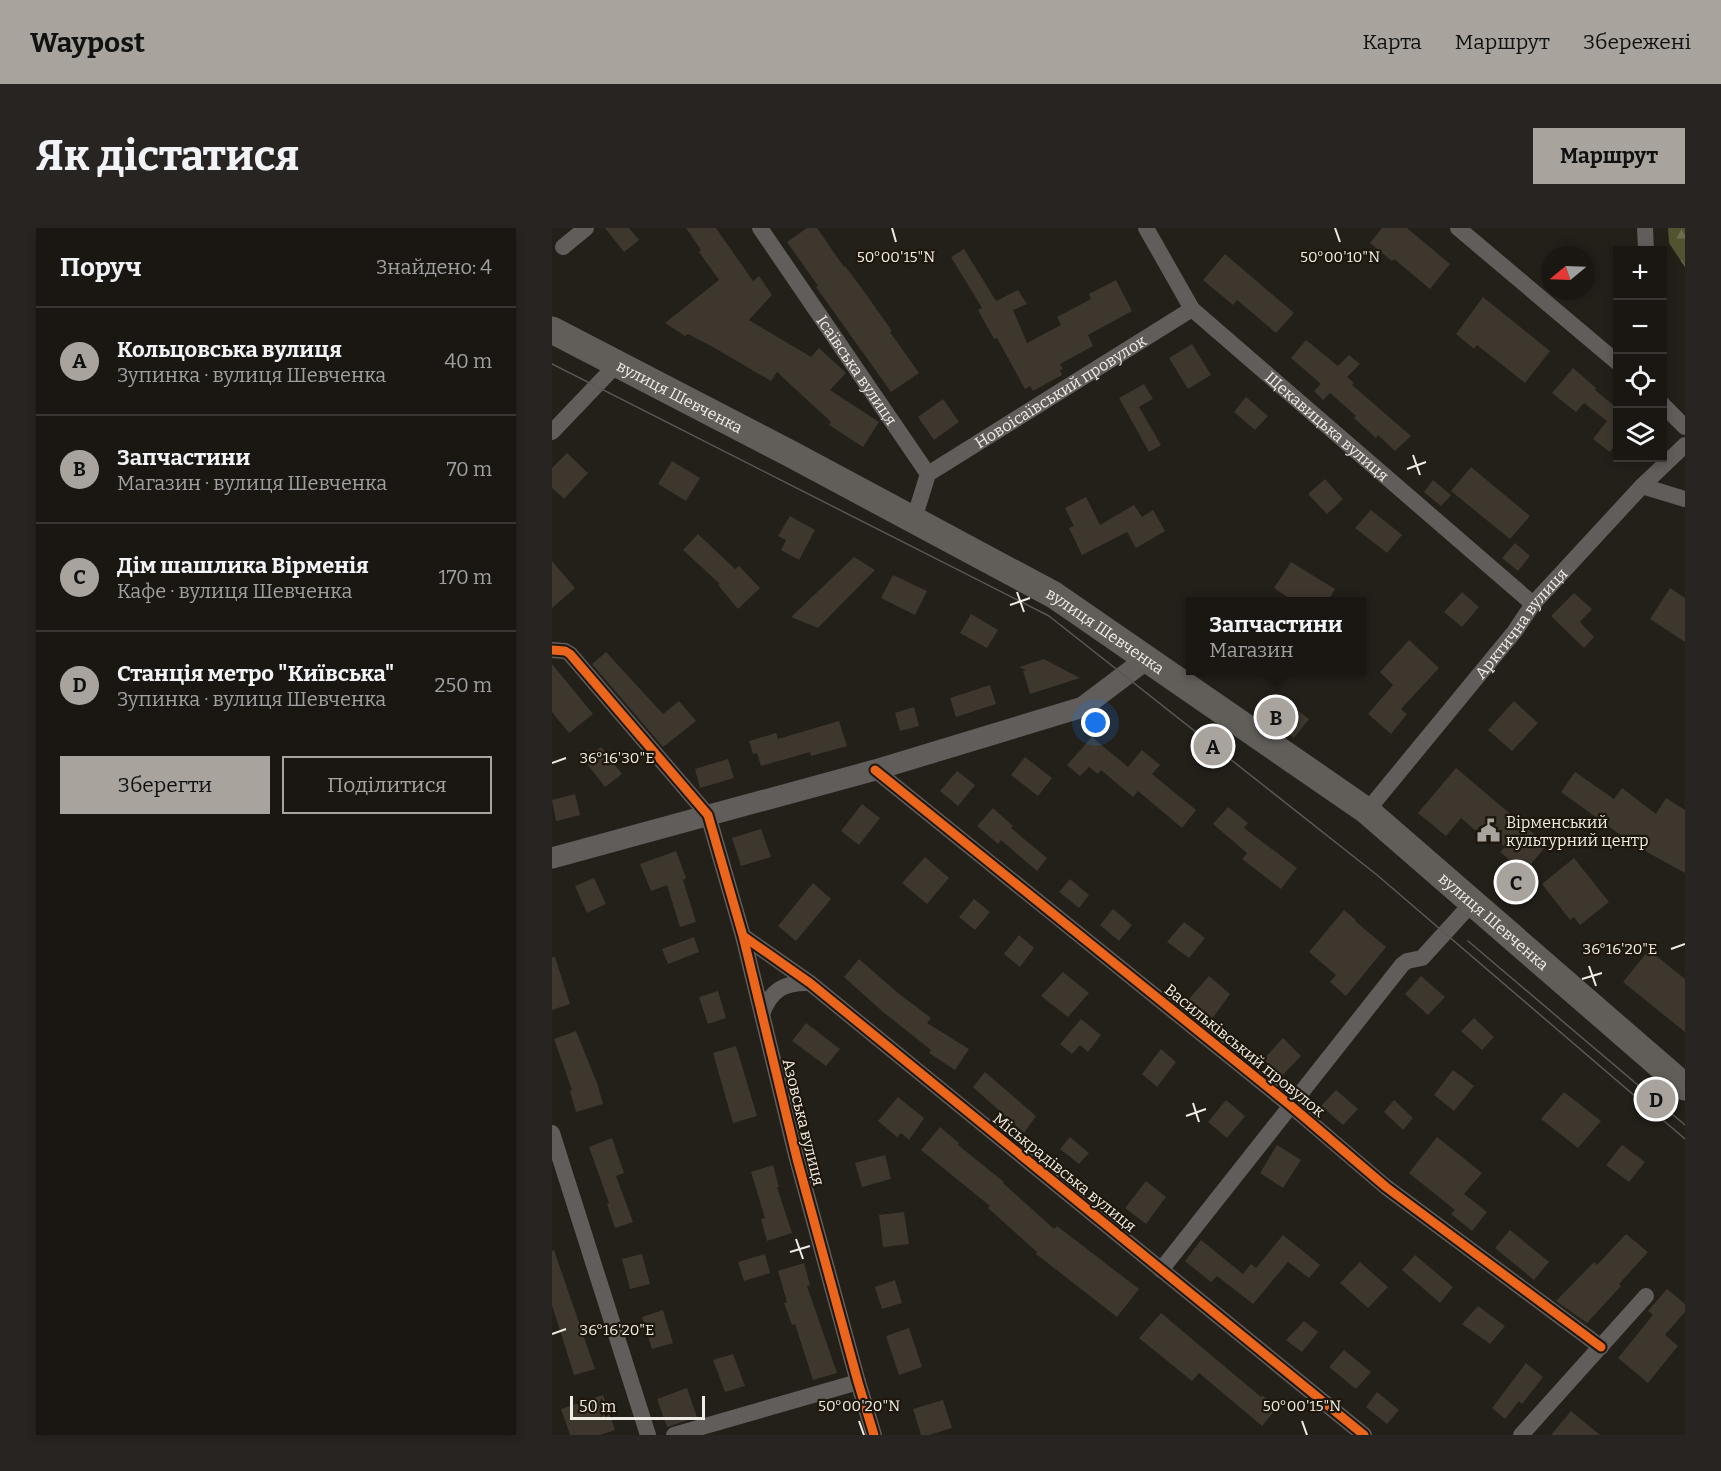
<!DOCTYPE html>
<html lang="uk">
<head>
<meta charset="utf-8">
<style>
  :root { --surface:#1a1713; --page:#272421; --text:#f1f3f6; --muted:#9f9fa0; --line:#383633; --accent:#a8a49d }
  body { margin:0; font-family:Bitter,serif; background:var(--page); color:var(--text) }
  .controls { position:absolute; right:18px; top:18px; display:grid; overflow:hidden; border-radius:0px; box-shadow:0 3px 9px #0003 }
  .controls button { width:54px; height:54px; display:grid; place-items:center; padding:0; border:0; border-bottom:2px solid var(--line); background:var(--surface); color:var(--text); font:30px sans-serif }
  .compass { position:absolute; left:989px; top:18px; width:54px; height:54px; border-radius:50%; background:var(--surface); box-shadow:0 3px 9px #0003; rotate:251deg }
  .scale { position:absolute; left:18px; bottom:15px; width:135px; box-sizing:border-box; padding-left:6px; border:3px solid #f0ebe4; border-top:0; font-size:16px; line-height:21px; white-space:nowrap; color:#f0ebe4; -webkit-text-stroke:4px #1e170c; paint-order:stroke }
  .you { position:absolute; left:544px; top:495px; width:21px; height:21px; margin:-15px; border:4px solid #fff; border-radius:50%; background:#1a73e8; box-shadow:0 0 0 9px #1a73e833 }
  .badge { display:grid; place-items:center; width:39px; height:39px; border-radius:50%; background:var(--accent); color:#111; font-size:20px; font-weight:700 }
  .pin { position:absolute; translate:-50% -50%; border:3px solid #fff; box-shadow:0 2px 6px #0006 }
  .popup { position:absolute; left:634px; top:369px; width:180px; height:78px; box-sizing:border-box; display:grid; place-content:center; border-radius:0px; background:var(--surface); filter:drop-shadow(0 2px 4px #0005); font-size:20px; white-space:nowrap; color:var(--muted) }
  .popup b { font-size:22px; color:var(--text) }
  .popup::after { content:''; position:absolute; left:50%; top:100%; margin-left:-12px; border:12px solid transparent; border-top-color:var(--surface) }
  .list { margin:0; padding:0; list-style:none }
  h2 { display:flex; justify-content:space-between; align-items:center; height:78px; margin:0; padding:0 24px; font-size:26px }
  h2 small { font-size:20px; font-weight:400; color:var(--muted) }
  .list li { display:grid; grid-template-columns:39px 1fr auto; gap:18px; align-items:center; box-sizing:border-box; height:108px; padding:0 24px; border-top:2px solid var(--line) }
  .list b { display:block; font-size:22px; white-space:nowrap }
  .list p { margin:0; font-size:20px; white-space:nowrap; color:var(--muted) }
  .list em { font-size:20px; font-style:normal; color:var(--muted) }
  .actions { display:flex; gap:12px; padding:18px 24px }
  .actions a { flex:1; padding:14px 0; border:2px solid var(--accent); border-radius:0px; text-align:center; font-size:21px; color:var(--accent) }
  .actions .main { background:var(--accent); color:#111 }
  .icon { flex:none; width:33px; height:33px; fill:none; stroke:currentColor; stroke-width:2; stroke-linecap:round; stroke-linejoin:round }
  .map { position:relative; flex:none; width:1133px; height:1207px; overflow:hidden; border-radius:0px }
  header { display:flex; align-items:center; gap:36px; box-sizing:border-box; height:84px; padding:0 30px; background:var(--accent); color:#111 }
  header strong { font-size:28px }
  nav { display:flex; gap:33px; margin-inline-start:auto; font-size:21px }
  .intro { display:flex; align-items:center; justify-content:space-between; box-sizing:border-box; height:144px; padding:0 36px }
  h1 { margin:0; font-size:42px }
  .button { padding:15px 27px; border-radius:0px; background:var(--accent); color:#111; font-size:21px; font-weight:700 }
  main { display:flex; gap:36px; padding:0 36px }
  aside { flex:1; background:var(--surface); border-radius:0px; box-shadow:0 3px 9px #0003 }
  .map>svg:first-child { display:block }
</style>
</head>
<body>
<header>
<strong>Waypost</strong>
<nav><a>Карта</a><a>Маршрут</a><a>Збережені</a></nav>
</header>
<div class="intro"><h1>Як дістатися</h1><a class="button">Маршрут</a></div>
<main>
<aside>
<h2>Поруч<small>Знайдено: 4</small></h2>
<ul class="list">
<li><span class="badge">A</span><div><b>Кольцовська вулиця</b><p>Зупинка · вулиця Шевченка</p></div><em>40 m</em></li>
<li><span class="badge">B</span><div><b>Запчастини</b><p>Магазин · вулиця Шевченка</p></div><em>70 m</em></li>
<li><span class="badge">C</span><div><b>Дім шашлика Вірменія</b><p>Кафе · вулиця Шевченка</p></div><em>170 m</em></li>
<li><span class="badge">D</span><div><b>Станція метро &quot;Київська&quot;</b><p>Зупинка · вулиця Шевченка</p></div><em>250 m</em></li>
</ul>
<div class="actions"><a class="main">Зберегти</a><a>Поділитися</a></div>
</aside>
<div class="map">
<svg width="1133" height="1207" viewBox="0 0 1133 1207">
  <defs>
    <pattern id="forest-firs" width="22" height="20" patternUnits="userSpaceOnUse" patternTransform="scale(1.5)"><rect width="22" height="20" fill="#525431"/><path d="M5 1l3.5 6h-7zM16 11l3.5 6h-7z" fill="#6b6d4f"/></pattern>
  </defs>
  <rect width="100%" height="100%" fill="#231f19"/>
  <path fill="url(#forest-firs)" d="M 1116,0 L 1133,0 L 1133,39 L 1117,15 Z"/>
  <path fill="#3d372e" d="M 53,0 L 77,0 L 87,12 L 72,24 Z
    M 134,0 L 164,0 L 201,53 L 207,48 L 220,67 L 197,92 L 259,129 L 267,120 L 294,145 L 278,162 L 327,194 L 311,219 L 277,197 L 279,194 L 225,144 L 219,153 L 161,119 L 136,106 L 133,108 L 113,95 L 167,52 L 147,24 L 149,22 Z
    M 255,0 L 265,0 L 292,39 L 293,38 L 311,62 L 340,103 L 338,104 L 367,145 L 339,164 L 264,59 L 266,58 L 235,14 Z
    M 830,0 L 855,0 L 898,36 L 878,61 L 842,31 L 840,33 L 818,15 Z
    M 412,21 L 444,73 L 466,62 L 475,76 L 461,82 L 475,115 L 509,97 L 505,89 L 539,71 L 537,66 L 564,52 L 580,83 L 536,107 L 541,118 L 508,136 L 511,141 L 508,142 L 510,147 L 481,163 L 478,158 L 473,161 L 445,110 L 442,111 L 426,82 L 430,80 L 399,29 Z
    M 673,26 L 742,85 L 724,105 L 685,72 L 681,77 L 651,52 Z
    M 931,69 L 998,123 L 973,155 L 925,117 L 922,121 L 904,106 Z
    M 754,112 L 786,138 L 797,127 L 808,136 L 795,149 L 802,155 L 800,157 L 859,208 L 843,223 L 826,207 L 824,210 L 802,190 L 804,188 L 778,165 L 771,172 L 762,163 L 769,156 L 739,130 Z
    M 640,116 L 659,147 L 636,161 L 617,130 Z
    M 1021,140 L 1044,160 L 1043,162 L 1065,180 L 1065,214 L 1058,224 L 1041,211 L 1055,193 L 1032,175 L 1024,184 L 1000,165 Z
    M 592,156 L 601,171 L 587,179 L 609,217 L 597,224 L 567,170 Z
    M 694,169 L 716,188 L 703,202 L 682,184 Z
    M 391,171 L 407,194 L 382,212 L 366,189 Z
    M 15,225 L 36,245 L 12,271 L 0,260 L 0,240 Z
    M 120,233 L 148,250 L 134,273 L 106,256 Z
    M 919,239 L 978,288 L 958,311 L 899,263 Z
    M 773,251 L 791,271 L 775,286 L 756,266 Z
    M 881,252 L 899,267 L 889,278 L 872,264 Z
    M 534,269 L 548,297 L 582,277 L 590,289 L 601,282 L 613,303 L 584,320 L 575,304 L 530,327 L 517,300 L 522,298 L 513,280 Z
    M 819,282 L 850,307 L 835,325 L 803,300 Z
    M 238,288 L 263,302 L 247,332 L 229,322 L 234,312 L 226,308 Z
    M 146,306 L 183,341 L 187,338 L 208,360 L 186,381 L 166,357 L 168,356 L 131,322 Z
    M 963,315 L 978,328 L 966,343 L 950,330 Z
    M 302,329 L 323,342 L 266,400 L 239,389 Z
    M 0,333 L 23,360 L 0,380 Z
    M 739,334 L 783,361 L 775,374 L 743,374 L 722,360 Z
    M 341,347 L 375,363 L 363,387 L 329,370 Z
    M 1118,360 L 1133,370 L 1133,414 L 1098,391 Z
    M 910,364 L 927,379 L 910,399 L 892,384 Z
    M 1022,365 L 1040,381 L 1028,394 L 1042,409 L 1032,420 L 999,388 Z
    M 419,386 L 446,402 L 435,420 L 408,405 Z
    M 857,412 L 887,440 L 849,481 L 855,486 L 839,506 L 816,486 L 841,457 L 828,444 Z
    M 54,424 L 111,486 L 127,473 L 144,493 L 111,519 L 40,436 Z
    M 492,431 L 528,450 L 478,466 L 471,443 L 474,442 L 467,439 Z
    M 0,436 L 41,486 L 17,505 L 0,484 Z
    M 438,457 L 444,476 L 404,489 L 398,470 Z
    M 724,466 L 757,491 L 742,510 L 710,485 Z
    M 962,473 L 986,495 L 960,523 L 936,502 Z
    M 362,479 L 367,498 L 348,503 L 343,485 Z
    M 287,493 L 295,518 L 259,528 L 258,524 L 209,538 L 205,525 L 201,526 L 197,513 L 224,505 L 226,511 Z
    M 540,509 L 576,539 L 590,522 L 608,537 L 600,546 L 644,582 L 630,600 L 586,563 L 581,569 L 549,542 L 546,546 L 537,539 L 528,548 L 515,537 Z
    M 49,519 L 70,546 L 53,559 L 32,532 Z
    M 473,529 L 500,550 L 486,568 L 459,547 Z
    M 176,531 L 182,550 L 148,560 L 143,541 Z
    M 904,540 L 995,617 L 972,644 L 948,624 L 953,619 L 928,598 L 924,603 L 909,590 L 894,608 L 866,585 Z
    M 405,543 L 423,557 L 406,578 L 388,563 Z
    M 1023,544 L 1062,571 L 1070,560 L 1104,586 L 1114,570 L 1133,582 L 1133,645 L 1084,618 L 1009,564 Z
    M 23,566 L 28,587 L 4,593 L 0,572 Z
    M 310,576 L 328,590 L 307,617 L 289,603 Z
    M 676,579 L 696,595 L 692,600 L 745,640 L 729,661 L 690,631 L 695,625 L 661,596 Z
    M 441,580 L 461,598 L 459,600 L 495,630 L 485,643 L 449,612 L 446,616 L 425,598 Z
    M 209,601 L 219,629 L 189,638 L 180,610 Z
    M 124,623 L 134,650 L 131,652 L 144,694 L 128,699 L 115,657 L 99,663 L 88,636 Z
    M 373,629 L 397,650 L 375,676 L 350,655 Z
    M 1022,630 L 1057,674 L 1028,697 L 1022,689 L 1018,692 L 990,656 Z
    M 42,650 L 54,676 L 35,685 L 23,658 Z
    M 518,651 L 537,667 L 527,680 L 507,664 Z
    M 261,655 L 279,671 L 244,713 L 226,698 Z
    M 422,671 L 438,684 L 423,702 L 407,689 Z
    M 561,681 L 580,697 L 567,713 L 548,697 Z
    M 792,682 L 804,692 L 803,693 L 834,719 L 794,768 L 778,754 L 784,747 L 757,724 Z
    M 632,694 L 653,710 L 637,730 L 615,714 Z
    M 467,707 L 482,720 L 468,739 L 452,726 Z
    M 142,709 L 147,724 L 116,736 L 110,721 Z
    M 1097,722 L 1133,751 L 1133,804 L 1071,754 Z
    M 0,729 L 3,729 L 18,776 L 0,782 Z
    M 307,731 L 346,765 L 379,790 L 375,795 L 417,821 L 403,842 L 377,825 L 379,822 L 331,784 L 292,749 Z
    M 511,744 L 537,765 L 516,789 L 489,768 Z
    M 657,748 L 678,766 L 660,791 L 636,772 Z
    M 869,748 L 893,769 L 876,787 L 853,766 Z
    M 166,763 L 174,790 L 156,796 L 147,769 Z
    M 922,790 L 942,809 L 930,822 L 909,803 Z
    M 529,791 L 549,807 L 536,824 L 528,817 L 520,826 L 508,816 Z
    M 254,795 L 288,821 L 274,838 L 240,813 Z
    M 24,803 L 45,855 L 51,876 L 24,884 L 18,863 L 20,862 L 2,811 Z
    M 731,810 L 749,828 L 727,851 L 709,834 Z
    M 184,818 L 205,888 L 181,895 L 161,825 Z
    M 609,821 L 624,834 L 605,859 L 590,846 Z
    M 901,842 L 922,858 L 902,883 L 882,867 Z
    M 433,844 L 484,888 L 472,905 L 421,859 Z
    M 784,862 L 806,881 L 791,897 L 769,878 Z
    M 1012,864 L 1049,893 L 1026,920 L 989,891 Z
    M 346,869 L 372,890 L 357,912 L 349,905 L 345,909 L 326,893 Z
    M 674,872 L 693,888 L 675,910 L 656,894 Z
    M 842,872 L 861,890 L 851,902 L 832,884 Z
    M 388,899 L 407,915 L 406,917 L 452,954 L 451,955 L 502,1001 L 505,998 L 587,1061 L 565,1089 L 484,1026 L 485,1024 L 436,980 L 438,978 L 369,922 Z
    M 518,909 L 537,925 L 527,936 L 508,921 Z
    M 885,909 L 930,945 L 912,966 L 935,984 L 920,1003 L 899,986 L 903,982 L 857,945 Z
    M 60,910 L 72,945 L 64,948 L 81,994 L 63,1000 L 55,976 L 57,975 L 37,919 Z
    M 725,917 L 749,932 L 731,960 L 708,945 Z
    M 1070,917 L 1093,934 L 1077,954 L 1054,937 Z
    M 333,927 L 339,951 L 310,959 L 303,935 Z
    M 221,937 L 227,959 L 225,959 L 240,1005 L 215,1013 L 209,991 L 213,990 L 199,944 Z
    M 594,953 L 614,969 L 594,996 L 573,980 Z
    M 352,984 L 357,1016 L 331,1019 L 327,987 Z
    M 958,1002 L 997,1034 L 982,1052 L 943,1020 Z
    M 1074,1006 L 1096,1024 L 1067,1056 L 1069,1058 L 1035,1095 L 1004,1073 L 1042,1034 L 1045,1037 Z
    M 731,1007 L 768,1037 L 757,1050 L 736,1034 L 701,1076 L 665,1048 L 659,1054 L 633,1033 L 649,1012 L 691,1046 L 699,1036 L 704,1040 Z
    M 2,1022 L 43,1141 L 22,1147 L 0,1077 L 0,1023 Z
    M 90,1026 L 98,1056 L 78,1061 L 70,1031 Z
    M 213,1026 L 218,1045 L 192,1053 L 186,1034 Z
    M 863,1027 L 901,1059 L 888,1075 L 850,1042 Z
    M 808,1034 L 836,1059 L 816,1080 L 788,1055 Z
    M 252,1035 L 258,1057 L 255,1058 L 285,1145 L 261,1152 L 243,1096 L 240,1097 L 232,1075 L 235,1074 L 226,1043 Z
    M 343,1052 L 350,1075 L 330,1081 L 323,1059 Z
    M 1115,1061 L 1133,1076 L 1133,1084 L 1113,1107 L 1126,1118 L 1096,1155 L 1066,1130 L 1101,1087 L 1096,1083 Z
    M 926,1078 L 953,1098 L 938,1116 L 910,1096 Z
    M 111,1082 L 121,1115 L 100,1121 L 90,1089 Z
    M 609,1085 L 709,1169 L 710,1167 L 725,1180 L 710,1198 L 647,1145 L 640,1153 L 587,1110 Z
    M 752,1093 L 766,1104 L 750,1124 L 734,1112 Z
    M 357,1100 L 370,1139 L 347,1147 L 334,1108 Z
    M 792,1122 L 819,1144 L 804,1161 L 777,1139 Z
    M 181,1126 L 193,1158 L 173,1164 L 161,1132 Z
    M 974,1135 L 991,1149 L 970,1176 L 967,1173 L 953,1191 L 940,1180 Z
    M 135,1160 L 145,1189 L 115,1199 L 105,1171 Z
    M 825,1164 L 847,1182 L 835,1196 L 814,1179 Z
    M 51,1167 L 63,1202 L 48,1207 L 18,1207 L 9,1181 Z
    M 391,1172 L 400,1200 L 377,1207 L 369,1207 L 361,1181 Z
    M 1019,1183 L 1048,1207 L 999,1207 Z"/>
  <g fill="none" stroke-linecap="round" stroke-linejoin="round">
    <g stroke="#605d5b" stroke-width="16">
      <path id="s1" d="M 208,0 L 376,246 L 362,291"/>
      <path id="s2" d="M 594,0 L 640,81 L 981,376"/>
      <path d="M 906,0 L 1066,135"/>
      <path d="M 1093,0 L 1094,22"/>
      <path d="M 11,19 L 34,0"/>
      <path d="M 1110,176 L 1133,199"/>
      <path d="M 0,204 L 66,135"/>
      <path id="s3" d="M 376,246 L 640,81"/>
      <path d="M 1090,258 L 1133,271"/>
      <path d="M 0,422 L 13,423 L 18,426 L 156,587 L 191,708 L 245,931 L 306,1154 L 322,1207"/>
      <path d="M 323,542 L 738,877 L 834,959 L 1049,1119"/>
      <path id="s4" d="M 815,583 L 963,403 L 981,376 L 1090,258 L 1133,217"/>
      <path d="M 191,708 L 258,755 L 812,1207"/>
      <path d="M 210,786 C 219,762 232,754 258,755"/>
      <path d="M 0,905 L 96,1207"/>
      <path d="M 609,1042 L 850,737 L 855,733 L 870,730 L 921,674"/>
      <path d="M 122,1207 L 306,1154"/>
      <path d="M 969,1207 L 1094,1068"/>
    </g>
    <path stroke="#605d5b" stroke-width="21" d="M 0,630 L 323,542 L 531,479 L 596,430"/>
    <path stroke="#615e5a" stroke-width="27" id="s5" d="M 0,102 L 239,226 L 502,367 L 815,583 L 1133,859"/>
    <path stroke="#5a5854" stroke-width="1.5" d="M 0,136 L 497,388 L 825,647 L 1133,911
      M 916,713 L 1133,897"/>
    <defs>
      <path id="cycleway" d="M 0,422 L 13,423 L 18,426 L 156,587 L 191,708 L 245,931 L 306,1154 L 322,1207
        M 323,542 L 738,877 L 834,959 L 1049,1119
        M 191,708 L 258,755 L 812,1207"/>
    </defs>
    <use href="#cycleway" stroke="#1e170c" stroke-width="13"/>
    <use href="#cycleway" stroke="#eb651d" stroke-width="9"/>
  </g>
  <path fill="none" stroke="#f0ebe4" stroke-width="2" d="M 340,0 L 344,14M 783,0 L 788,14M 861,227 L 868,247M 855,241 L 874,234M 465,364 L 472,384M 458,377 L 478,370M 0,535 L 14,530M 1119,721 L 1133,716M 1037,738 L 1044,758M 1030,751 L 1050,745M 641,875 L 647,894M 634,888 L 654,881M 244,1011 L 251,1031M 238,1024 L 258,1018M 0,1106 L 14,1101M 307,1193 L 312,1207M 750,1193 L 755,1207"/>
  <defs>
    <symbol id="civic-bare" viewBox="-9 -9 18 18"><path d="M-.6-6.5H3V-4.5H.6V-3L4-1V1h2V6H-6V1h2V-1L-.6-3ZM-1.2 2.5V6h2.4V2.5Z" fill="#a8a49d" stroke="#1e170c" stroke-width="2.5" paint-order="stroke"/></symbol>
  </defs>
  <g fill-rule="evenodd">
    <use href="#civic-bare" x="920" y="586" width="33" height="33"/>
  </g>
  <g text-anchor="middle" stroke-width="4.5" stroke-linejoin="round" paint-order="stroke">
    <g font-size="16" fill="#f0ebe4" stroke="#1e170c">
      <text dy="6" stroke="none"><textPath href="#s1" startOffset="172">Ісаївська вулиця</textPath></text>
      <text dy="6" stroke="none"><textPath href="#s3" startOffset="156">Новоісаївський провулок</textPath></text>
      <text dy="6" stroke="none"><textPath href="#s5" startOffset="144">вулиця Шевченка</textPath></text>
      <text dy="6" stroke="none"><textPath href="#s2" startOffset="272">Щекавицька вулиця</textPath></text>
      <text dy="6" stroke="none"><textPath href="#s4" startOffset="243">Арктична вулиця</textPath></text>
      <text dy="6" stroke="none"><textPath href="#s5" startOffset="630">вулиця Шевченка</textPath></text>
      <text dy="6" stroke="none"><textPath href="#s5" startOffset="1116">вулиця Шевченка</textPath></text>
      <text transform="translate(693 822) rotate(39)" y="6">Васильківський провулок</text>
      <text transform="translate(252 894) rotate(76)" y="6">Азовська вулиця</text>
      <text transform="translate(513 944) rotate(39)" y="6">Міськрадівська вулиця</text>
    </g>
    <g font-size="16" fill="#f0ebe4" stroke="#1e170c" text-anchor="start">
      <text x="954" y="600">Вірменський<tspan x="954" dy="18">культурний центр</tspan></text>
    </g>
  </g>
  <g font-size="15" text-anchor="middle" fill="#f0ebe4" stroke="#1e170c" stroke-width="4.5" stroke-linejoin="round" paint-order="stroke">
    <text x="344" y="34">50°00'15"N</text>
    <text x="788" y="34">50°00'10"N</text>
    <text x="65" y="535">36°16'30"E</text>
    <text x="1068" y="726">36°16'20"E</text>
    <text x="65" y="1107">36°16'20"E</text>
    <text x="307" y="1183">50°00'20"N</text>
    <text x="750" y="1183">50°00'15"N</text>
  </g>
</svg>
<div class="controls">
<button>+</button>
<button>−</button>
<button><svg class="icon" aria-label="locate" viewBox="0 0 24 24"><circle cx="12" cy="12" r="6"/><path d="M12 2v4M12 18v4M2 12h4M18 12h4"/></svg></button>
<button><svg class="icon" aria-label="layers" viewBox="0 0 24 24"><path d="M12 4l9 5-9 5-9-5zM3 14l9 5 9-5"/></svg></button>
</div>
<svg class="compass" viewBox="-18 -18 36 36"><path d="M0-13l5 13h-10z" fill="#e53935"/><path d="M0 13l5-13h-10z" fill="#9f9fa0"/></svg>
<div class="scale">50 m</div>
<div class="you"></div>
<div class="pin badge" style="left:661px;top:518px">A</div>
<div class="pin badge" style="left:724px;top:489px">B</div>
<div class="popup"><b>Запчастини</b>Магазин</div>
<div class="pin badge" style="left:964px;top:654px">C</div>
<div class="pin badge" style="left:1104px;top:871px">D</div>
</div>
</main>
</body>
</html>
